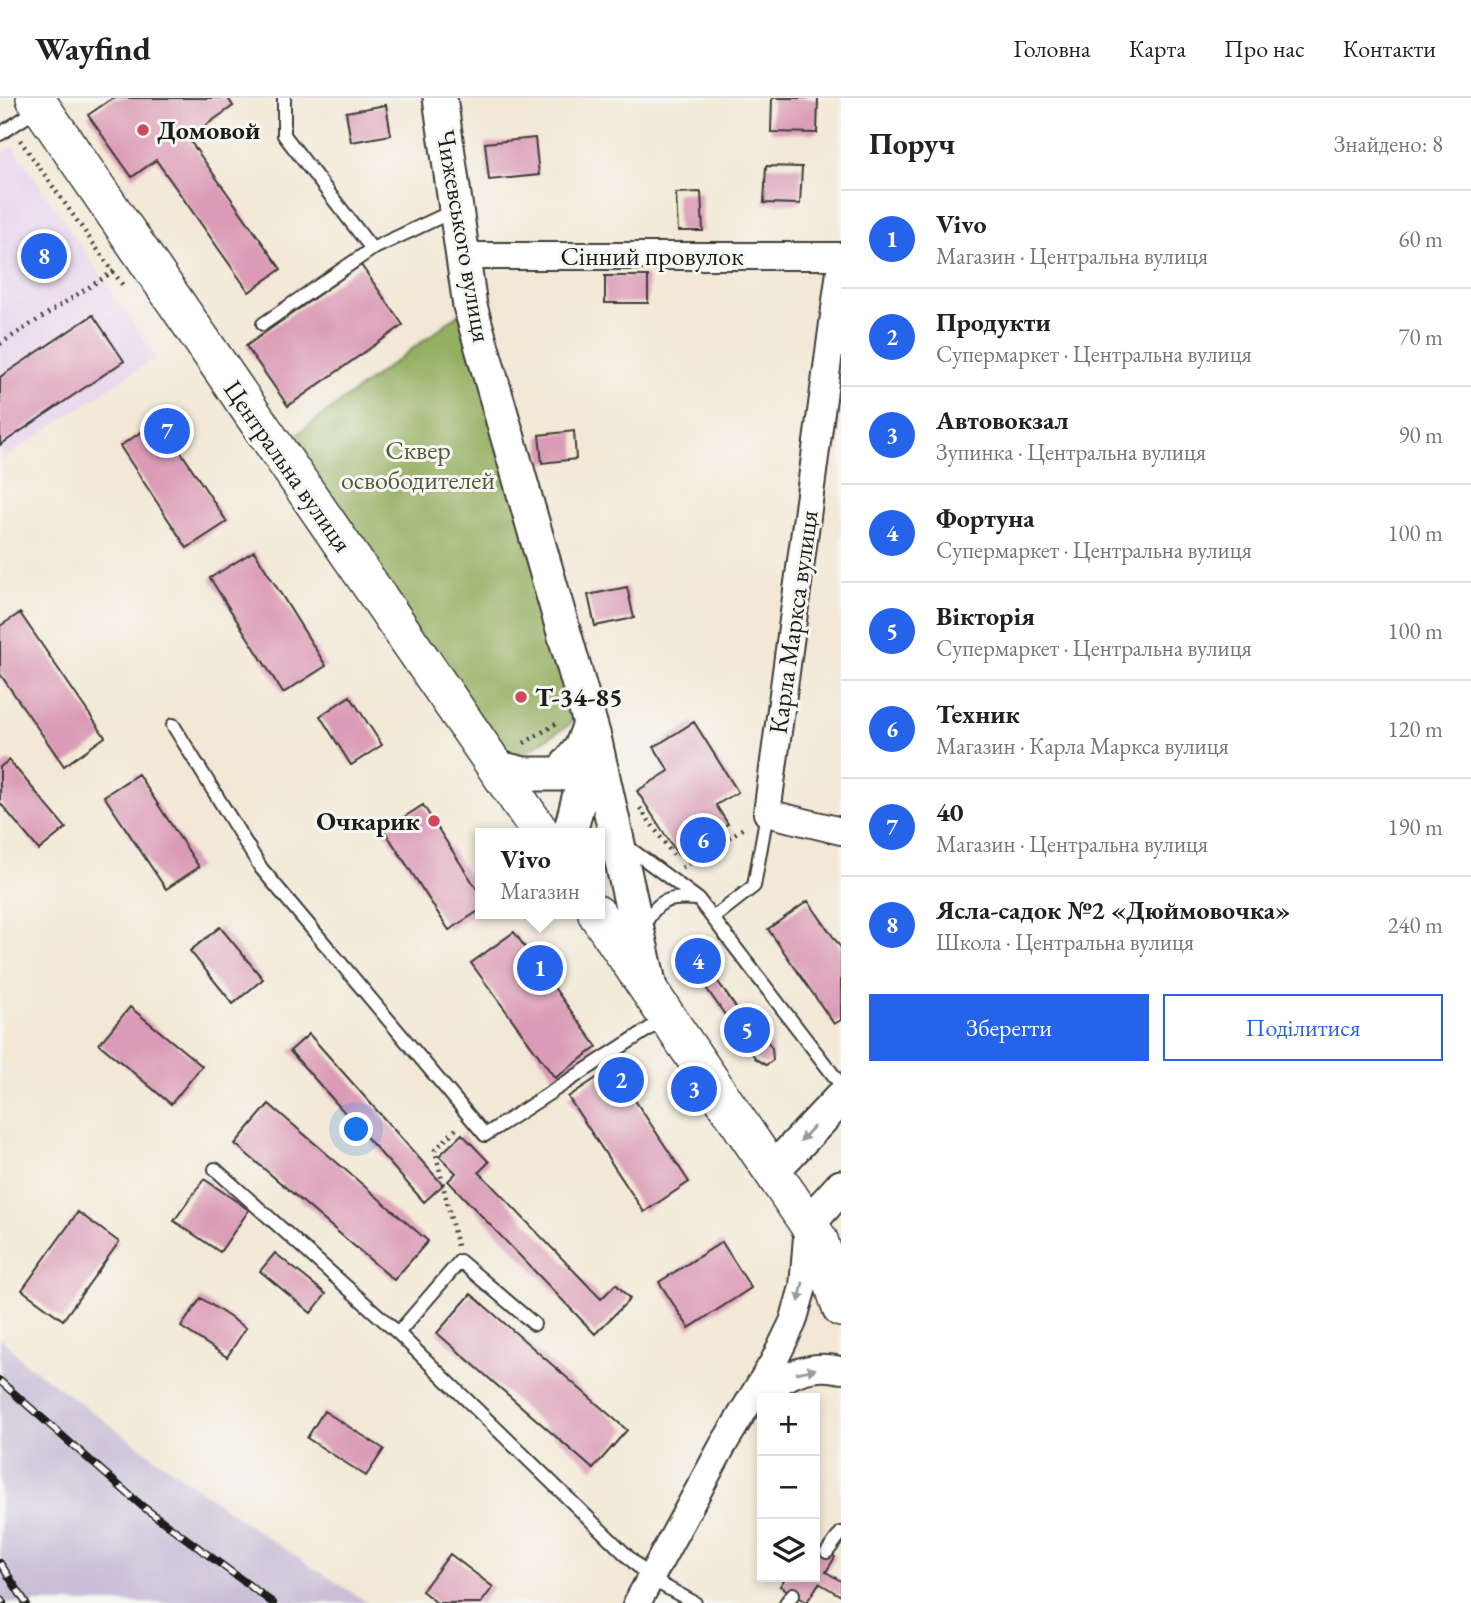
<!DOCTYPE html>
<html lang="uk">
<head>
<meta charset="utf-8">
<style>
  :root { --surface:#fff; --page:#f6f6f6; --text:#222; --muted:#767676; --line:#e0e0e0; --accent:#2563eb }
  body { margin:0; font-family:"EB Garamond",serif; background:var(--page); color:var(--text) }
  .controls { position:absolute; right:21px; bottom:21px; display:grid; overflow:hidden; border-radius:0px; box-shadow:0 4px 10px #0003 }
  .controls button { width:63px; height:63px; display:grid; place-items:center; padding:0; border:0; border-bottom:2px solid var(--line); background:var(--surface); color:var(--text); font:35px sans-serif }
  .you { position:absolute; left:357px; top:1032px; width:24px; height:24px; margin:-18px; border:5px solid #fff; border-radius:50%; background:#1a73e8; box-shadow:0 0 0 10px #1a73e833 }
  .badge { display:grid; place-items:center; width:46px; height:46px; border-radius:50%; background:var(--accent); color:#fff; font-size:23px; font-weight:700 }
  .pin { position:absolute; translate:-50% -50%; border:4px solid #fff; box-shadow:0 2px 7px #0006 }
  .popup { position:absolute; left:475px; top:730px; width:130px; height:91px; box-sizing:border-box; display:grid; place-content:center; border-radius:0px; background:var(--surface); filter:drop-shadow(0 2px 5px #0005); font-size:23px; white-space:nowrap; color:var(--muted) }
  .popup b { font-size:26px; color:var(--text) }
  .popup::after { content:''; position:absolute; left:50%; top:100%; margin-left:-14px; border:14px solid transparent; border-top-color:var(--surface) }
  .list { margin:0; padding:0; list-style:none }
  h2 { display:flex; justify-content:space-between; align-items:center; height:91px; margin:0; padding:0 28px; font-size:30px }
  h2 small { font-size:23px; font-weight:400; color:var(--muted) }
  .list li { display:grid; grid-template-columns:46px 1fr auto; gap:21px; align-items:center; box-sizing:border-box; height:98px; padding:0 28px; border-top:2px solid var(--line) }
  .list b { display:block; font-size:26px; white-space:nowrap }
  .list p { margin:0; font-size:23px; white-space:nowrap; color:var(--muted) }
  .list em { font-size:23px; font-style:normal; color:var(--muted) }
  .actions { display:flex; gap:14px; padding:21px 28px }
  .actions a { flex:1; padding:16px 0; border:2px solid var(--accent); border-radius:0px; text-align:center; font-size:24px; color:var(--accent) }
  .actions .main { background:var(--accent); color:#fff }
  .icon { flex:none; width:38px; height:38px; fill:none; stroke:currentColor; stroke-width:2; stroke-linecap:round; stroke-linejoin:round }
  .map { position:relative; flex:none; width:841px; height:1505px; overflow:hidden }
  header { display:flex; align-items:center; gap:42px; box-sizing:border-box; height:98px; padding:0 35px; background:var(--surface); border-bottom:2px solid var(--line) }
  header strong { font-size:33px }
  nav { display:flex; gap:38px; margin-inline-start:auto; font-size:24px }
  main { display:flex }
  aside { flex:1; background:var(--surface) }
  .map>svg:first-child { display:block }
</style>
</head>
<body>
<header>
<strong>Wayfind</strong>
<nav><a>Головна</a><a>Карта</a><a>Про нас</a><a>Контакти</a></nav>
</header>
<main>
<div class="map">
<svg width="841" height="1505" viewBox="0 0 841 1505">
  <rect width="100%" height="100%" fill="#f6f6f2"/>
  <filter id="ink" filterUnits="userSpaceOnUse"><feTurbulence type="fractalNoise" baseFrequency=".0143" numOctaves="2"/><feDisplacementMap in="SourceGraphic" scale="14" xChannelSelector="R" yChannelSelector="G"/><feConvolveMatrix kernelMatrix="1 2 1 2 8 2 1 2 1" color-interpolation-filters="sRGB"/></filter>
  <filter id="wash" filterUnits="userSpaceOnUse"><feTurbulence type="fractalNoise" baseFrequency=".00686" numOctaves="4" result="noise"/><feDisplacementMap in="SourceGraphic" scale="28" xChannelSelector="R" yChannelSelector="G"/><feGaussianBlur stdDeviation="1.57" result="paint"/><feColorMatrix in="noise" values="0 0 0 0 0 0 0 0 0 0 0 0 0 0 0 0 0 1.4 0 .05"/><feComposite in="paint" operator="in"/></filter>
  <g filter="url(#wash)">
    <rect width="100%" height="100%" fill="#f3e8d5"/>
    <path fill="#e8d2ee" d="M 13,48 L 156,259 L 0,363 L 0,57 Z"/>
    <path fill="#c9bfd7" d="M 0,1239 L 25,1265 L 254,1431 L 368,1505 L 0,1505 Z"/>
    <path fill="#94af60" stroke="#58663e" stroke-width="2" d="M 470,208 L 575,617 L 569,627 L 517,659 L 502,657 L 287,344 Z"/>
    <g id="blocks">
      <path fill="#db9bb6" d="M 113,0 L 228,0 L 233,8 L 188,40 L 281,171 L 249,194 L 156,62 L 132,79 L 88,17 Z
        M 772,0 L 818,0 L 817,35 L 771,34 Z
        M 386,7 L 391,37 L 351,44 L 346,14 Z
        M 535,40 L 539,77 L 489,82 L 485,45 Z
        M 766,68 L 802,69 L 800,106 L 764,105 Z
        M 701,94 L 703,133 L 678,133 L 676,95 Z
        M 361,167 L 403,227 L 288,308 L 246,248 Z
        M 605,178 L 648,178 L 648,205 L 605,205 Z
        M 93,217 L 124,263 L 0,347 L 0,279 Z
        M 160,322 L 227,424 L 187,450 L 120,348 Z
        M 574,333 L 576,361 L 542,365 L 539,337 Z
        M 254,453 L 326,568 L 283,595 L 210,480 Z
        M 627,489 L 634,520 L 595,528 L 588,497 Z
        M 20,515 L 105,639 L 64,668 L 0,576 L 0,528 Z
        M 350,598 L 382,647 L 351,667 L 320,618 Z
        M 694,624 L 738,694 L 716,707 L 728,726 L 678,757 L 637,693 L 669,673 L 654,649 Z
        M 9,662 L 66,730 L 39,752 L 0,705 L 0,669 Z
        M 138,676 L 199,769 L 166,791 L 104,698 Z
        M 423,707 L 480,796 L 480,812 L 449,832 L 384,732 Z
        M 808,803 L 841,850 L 841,922 L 834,926 L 768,831 Z
        M 220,829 L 263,881 L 233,906 L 190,853 Z
        M 514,834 L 597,949 L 555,980 L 471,865 Z
        M 698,846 L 716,873 L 712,875 L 739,914 L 744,910 L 772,950 L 773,962 L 766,967 L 756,961 L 683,857 Z
        M 130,909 L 202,968 L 171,1006 L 99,946 Z
        M 309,936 L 443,1087 L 424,1104 L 290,953 Z
        M 613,969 L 689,1084 L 644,1114 L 568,999 Z
        M 269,1006 L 428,1143 L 394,1182 L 235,1046 Z
        M 462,1036 L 489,1064 L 479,1074 L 601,1201 L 616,1186 L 630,1201 L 595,1236 L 448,1083 L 456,1075 L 439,1058 Z
        M 204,1081 L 249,1112 L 220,1154 L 174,1123 Z
        M 78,1114 L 119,1144 L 63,1222 L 22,1192 Z
        M 722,1144 L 751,1190 L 689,1230 L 659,1184 Z
        M 275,1155 L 326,1196 L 311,1215 L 260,1173 Z
        M 471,1196 L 627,1332 L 593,1371 L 437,1235 Z
        M 201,1200 L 246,1230 L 227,1259 L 181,1229 Z
        M 324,1313 L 384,1351 L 366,1378 L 307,1340 Z
        M 815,1446 L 835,1459 L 826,1474 L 841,1483 L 841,1498 L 819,1485 L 807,1504 L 780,1488 L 786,1479 L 815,1479 Z
        M 450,1456 L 493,1489 L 481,1505 L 437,1505 L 422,1493 Z"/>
    </g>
  </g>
  <g filter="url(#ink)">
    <use href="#blocks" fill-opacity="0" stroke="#3c3b38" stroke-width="2"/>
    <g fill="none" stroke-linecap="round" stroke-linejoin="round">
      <defs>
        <path id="service" d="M 284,0 L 284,37 L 372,151 L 455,112
          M 0,36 L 38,11
          M 263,226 L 372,151
          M 173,627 L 261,770 L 485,1037 L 664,921
          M 625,747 L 698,801 L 841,987
          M 713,820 L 754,788 L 767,715
          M 643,830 C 657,801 667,799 697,801
          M 215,1071 L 398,1235 L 651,1481 L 695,1505
          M 398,1235 L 460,1163 L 534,1226
          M 827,1454 L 841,1435
          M 786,1505 L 793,1496"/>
        <path id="minor" d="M 464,158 L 841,158
          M 841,166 L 767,715 L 841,733
          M 760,1300 C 782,1278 809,1264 841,1272
          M 637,1505 L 723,1347 L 774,1263 L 793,1224 L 803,1189 L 808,1126"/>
        <path id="tertiary" d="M 440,0 L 470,208 L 594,639 L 650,889
          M 495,669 L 524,676 L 560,676 L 581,650 L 590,626
          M 570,735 L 593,645
          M 772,1073 L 841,1000
          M 808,1126 L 841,1089"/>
        <path id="secondary" d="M 35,0 L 541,735
          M 597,816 L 819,1142 L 841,1210"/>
      </defs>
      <use href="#service" stroke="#3c3b38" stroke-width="16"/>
      <use href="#minor" stroke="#3c3b38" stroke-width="30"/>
      <use href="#tertiary" stroke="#3c3b38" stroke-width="37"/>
      <use href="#secondary" stroke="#3c3b38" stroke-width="40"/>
      <path stroke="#3c3b38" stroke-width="4.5" stroke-dasharray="2 5" stroke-linecap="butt" d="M 20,42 L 124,189
        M 0,246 L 114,173
        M 524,645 L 559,624
        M 640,710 L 673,757
        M 682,770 L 745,729
        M 456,1031 L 435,1052 L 457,1148"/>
      <use href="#service" stroke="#fff" stroke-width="12"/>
      <use href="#minor" stroke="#fff" stroke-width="26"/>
      <use href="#tertiary" stroke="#fff" stroke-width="33"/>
      <use href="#secondary" stroke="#fff" stroke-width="37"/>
      <defs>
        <path id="rail" d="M 0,1283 L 142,1408 L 273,1505
          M 0,1465 L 26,1505
          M 0,1501 L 3,1505"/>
      </defs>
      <use href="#rail" stroke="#1c1c1c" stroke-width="8"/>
      <use href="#rail" stroke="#f6f6f2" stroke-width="5" stroke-dasharray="16" stroke-linecap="butt"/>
    </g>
    <defs><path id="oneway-solid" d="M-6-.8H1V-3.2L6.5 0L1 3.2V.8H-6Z" transform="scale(1.75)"/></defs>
    <g fill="#999">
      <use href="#oneway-solid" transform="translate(807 1036) rotate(133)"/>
      <use href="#oneway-solid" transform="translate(801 1194) rotate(102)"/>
      <use href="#oneway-solid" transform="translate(806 1273) rotate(-12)"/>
    </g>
  </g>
  <g fill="#d1495b" stroke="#f6f6f2" stroke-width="2.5">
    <circle cx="143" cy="32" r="7"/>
    <circle cx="521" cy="599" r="7"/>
    <circle cx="434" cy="723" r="7"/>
  </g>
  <g text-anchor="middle" stroke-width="6" stroke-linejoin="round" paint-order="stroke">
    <g font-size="26" font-weight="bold" fill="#1c1c1c" stroke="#f6f6f2" text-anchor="start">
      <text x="157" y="41">Домовой</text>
      <text x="535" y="608">Т-34-85</text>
      <text x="420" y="732" text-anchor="end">Очкарик</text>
    </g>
    <g font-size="26" fill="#1c1c1c" stroke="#f6f6f2">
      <text transform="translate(464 138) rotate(80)" y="9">Чижевського вулиця</text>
      <text x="652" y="167">Сінний провулок</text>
      <text transform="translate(288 368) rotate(55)" y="9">Центральна вулиця</text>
      <text transform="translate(793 524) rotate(-82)" y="9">Карла Маркса вулиця</text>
    </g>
    <g font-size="26" fill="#545938" stroke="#f6f6f2">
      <text x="418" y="361">Сквер<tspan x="418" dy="30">освободителей</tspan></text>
    </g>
  </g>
</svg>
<div class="controls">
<button>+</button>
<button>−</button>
<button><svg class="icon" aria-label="layers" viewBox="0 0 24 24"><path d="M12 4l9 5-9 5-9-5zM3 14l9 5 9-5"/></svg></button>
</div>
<div class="you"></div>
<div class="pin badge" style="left:540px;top:870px">1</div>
<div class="popup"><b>Vivo</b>Магазин</div>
<div class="pin badge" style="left:621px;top:982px">2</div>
<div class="pin badge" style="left:694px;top:991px">3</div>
<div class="pin badge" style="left:698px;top:863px">4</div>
<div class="pin badge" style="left:747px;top:932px">5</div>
<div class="pin badge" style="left:703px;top:742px">6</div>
<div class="pin badge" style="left:167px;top:333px">7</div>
<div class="pin badge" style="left:44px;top:158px">8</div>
</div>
<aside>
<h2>Поруч<small>Знайдено: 8</small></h2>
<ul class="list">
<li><span class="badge">1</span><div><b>Vivo</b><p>Магазин · Центральна вулиця</p></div><em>60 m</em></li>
<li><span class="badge">2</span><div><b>Продукти</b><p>Супермаркет · Центральна вулиця</p></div><em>70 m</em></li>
<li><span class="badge">3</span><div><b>Автовокзал</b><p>Зупинка · Центральна вулиця</p></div><em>90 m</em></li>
<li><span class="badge">4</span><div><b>Фортуна</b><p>Супермаркет · Центральна вулиця</p></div><em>100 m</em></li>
<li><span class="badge">5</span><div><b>Вікторія</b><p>Супермаркет · Центральна вулиця</p></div><em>100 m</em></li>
<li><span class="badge">6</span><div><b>Техник</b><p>Магазин · Карла Маркса вулиця</p></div><em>120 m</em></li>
<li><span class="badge">7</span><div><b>40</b><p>Магазин · Центральна вулиця</p></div><em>190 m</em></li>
<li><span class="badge">8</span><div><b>Ясла-садок №2 «Дюймовочка»</b><p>Школа · Центральна вулиця</p></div><em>240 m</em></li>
</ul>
<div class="actions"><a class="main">Зберегти</a><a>Поділитися</a></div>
</aside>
</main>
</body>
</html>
